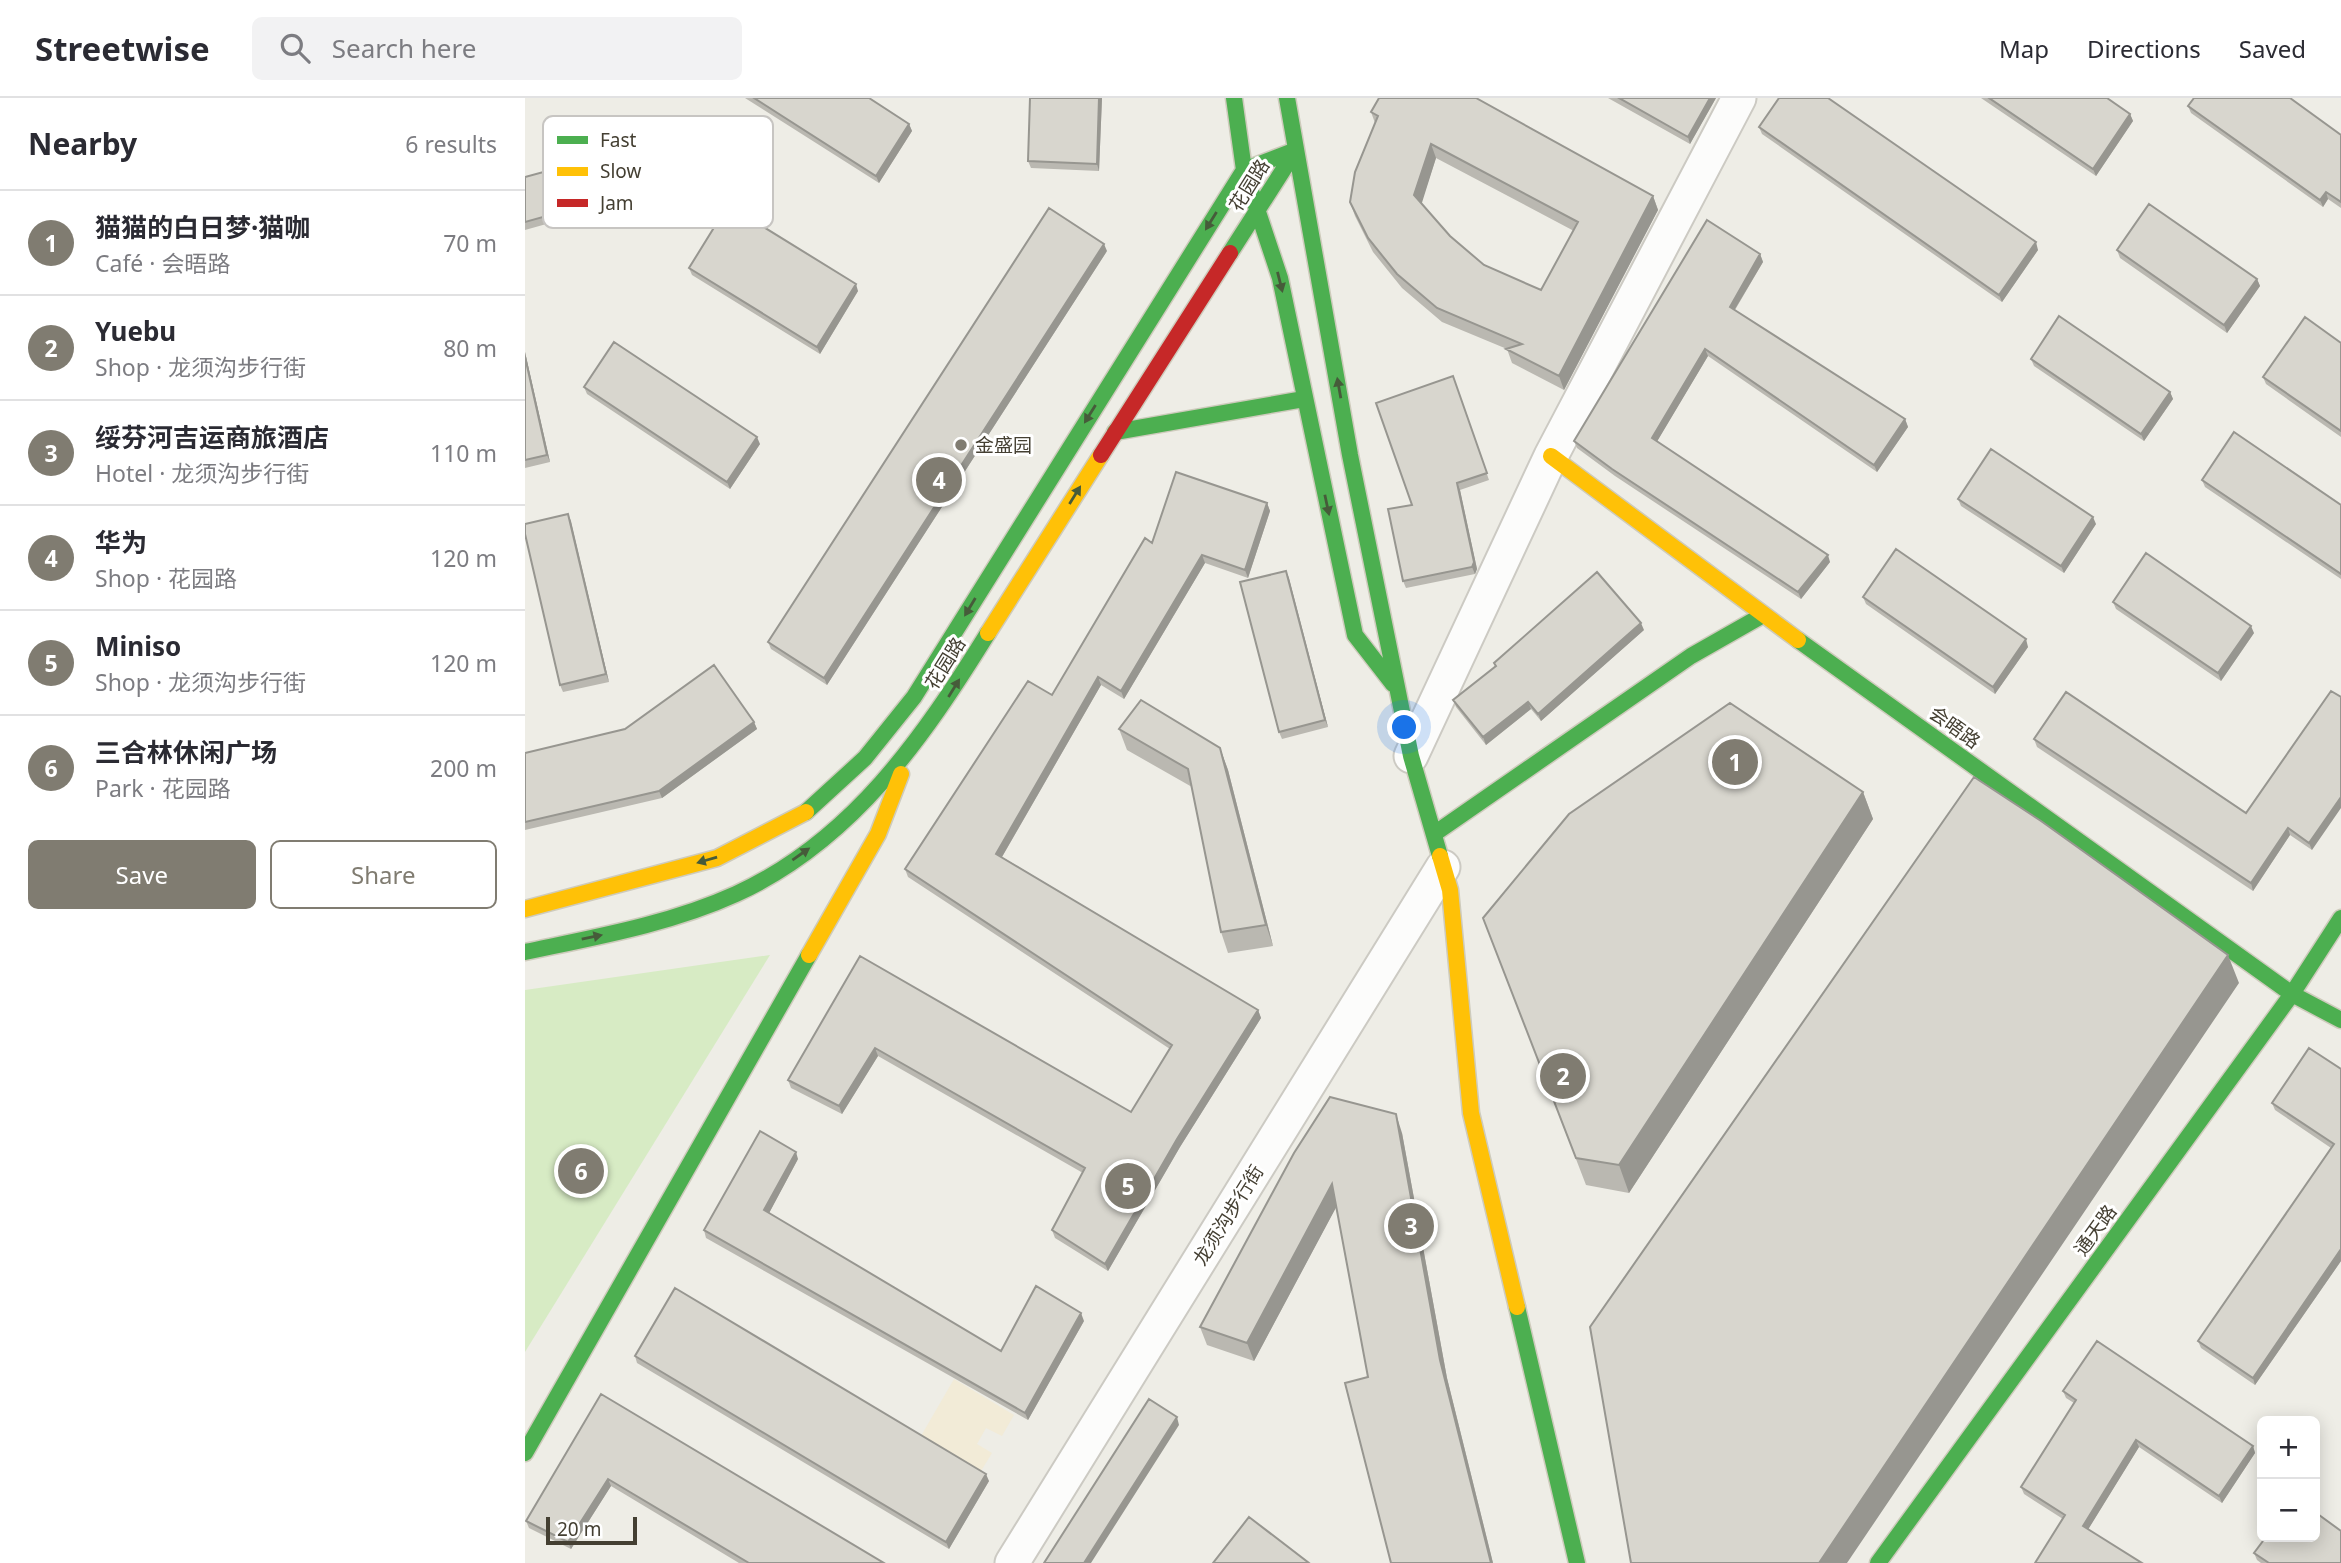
<!DOCTYPE html>
<html lang="en">
<head>
<meta charset="utf-8">
<style>
  :root { --surface:#fff; --page:#f2f2f3; --text:#2b2b33; --muted:#7c7c81; --line:#e1e1e2; --accent:#807c71 }
  body { margin:0; font-family:"Noto Sans","Noto Sans SC",sans-serif; background:var(--page); color:var(--text) }
  .controls { position:absolute; right:21px; bottom:21px; display:grid; overflow:hidden; border-radius:10px; box-shadow:0 4px 18px #0003 }
  .controls button { width:63px; height:63px; display:grid; place-items:center; padding:0; border:0; border-bottom:2px solid var(--line); background:var(--surface); color:var(--text); font:35px sans-serif }
  .scale { position:absolute; left:21px; bottom:18px; width:91px; box-sizing:border-box; padding-left:7px; border:4px solid #443f32; border-top:0; font-size:19px; line-height:24px; white-space:nowrap; color:#443f32; -webkit-text-stroke:5px #fff; paint-order:stroke }
  .you { position:absolute; left:880px; top:630px; width:24px; height:24px; margin:-18px; border:5px solid #fff; border-radius:50%; background:#1a73e8; box-shadow:0 0 0 10px #1a73e833 }
  .badge { display:grid; place-items:center; width:46px; height:46px; border-radius:50%; background:var(--accent); color:#fff; font-size:23px; font-weight:700 }
  .pin { position:absolute; translate:-50% -50%; border:4px solid #fff; box-shadow:0 2px 7px #0006 }
  .list { margin:0; padding:0; list-style:none }
  h2 { display:flex; justify-content:space-between; align-items:center; height:91px; margin:0; padding:0 28px; font-size:30px }
  h2 small { font-size:23px; font-weight:400; color:var(--muted) }
  .list li { display:grid; grid-template-columns:46px 1fr auto; gap:21px; align-items:center; box-sizing:border-box; height:105px; padding:0 28px; border-top:2px solid var(--line) }
  .list b { display:block; font-size:26px; white-space:nowrap }
  .list p { margin:0; font-size:23px; white-space:nowrap; color:var(--muted) }
  .list em { font-size:23px; font-style:normal; color:var(--muted) }
  .actions { display:flex; gap:14px; padding:21px 28px }
  .actions a { flex:1; padding:16px 0; border:2px solid var(--accent); border-radius:10px; text-align:center; font-size:24px; color:var(--accent) }
  .actions .main { background:var(--accent); color:#fff }
  .icon { flex:none; width:38px; height:38px; fill:none; stroke:currentColor; stroke-width:2; stroke-linecap:round; stroke-linejoin:round }
  .map { position:relative; flex:none; width:1816px; height:1465px; overflow:hidden }
  header { display:flex; align-items:center; gap:42px; box-sizing:border-box; height:98px; padding:0 35px; background:var(--surface); border-bottom:2px solid var(--line) }
  header strong { font-size:33px }
  nav { display:flex; gap:38px; margin-inline-start:auto; font-size:24px }
  .search { width:490px; height:63px; background:var(--page); display:flex; align-items:center; gap:18px; box-sizing:border-box; padding:0 24px; border-radius:10px; color:var(--muted); font-size:26px }
  main { display:flex }
  aside { flex:1; background:var(--surface) }
  .map>svg:first-child { display:block }
</style>
</head>
<body>
<header>
<strong>Streetwise</strong>
<div class="search"><svg class="icon" aria-label="search" viewBox="0 0 24 24"><circle cx="10" cy="10" r="6"/><path d="M15 15l6 6"/></svg>Search here</div>
<nav><a>Map</a><a>Directions</a><a>Saved</a></nav>
</header>
<main>
<aside>
<h2>Nearby<small>6 results</small></h2>
<ul class="list">
<li><span class="badge">1</span><div><b>猫猫的白日梦·猫咖</b><p>Café · 会晤路</p></div><em>70 m</em></li>
<li><span class="badge">2</span><div><b>Yuebu</b><p>Shop · 龙须沟步行街</p></div><em>80 m</em></li>
<li><span class="badge">3</span><div><b>绥芬河吉运商旅酒店</b><p>Hotel · 龙须沟步行街</p></div><em>110 m</em></li>
<li><span class="badge">4</span><div><b>华为</b><p>Shop · 花园路</p></div><em>120 m</em></li>
<li><span class="badge">5</span><div><b>Miniso</b><p>Shop · 龙须沟步行街</p></div><em>120 m</em></li>
<li><span class="badge">6</span><div><b>三合林休闲广场</b><p>Park · 花园路</p></div><em>200 m</em></li>
</ul>
<div class="actions"><a class="main">Save</a><a>Share</a></div>
</aside>
<div class="map">
<svg width="1816" height="1465" viewBox="0 0 1816 1465">
  <rect width="100%" height="100%" fill="#eeede6"/>
  <path fill="#f2ebd7" d="M 429,1281 L 489,1317 L 477,1338 L 461,1330 L 452,1346 L 467,1355 L 456,1373 L 396,1338 Z"/>
  <path fill="#d7ebc4" d="M 245,857 L 0,1254 L 0,892 Z"/>
  <g fill="none" stroke-linecap="round" stroke-linejoin="round">
    <defs>
      <path id="street" d="M 886,658 L 1026,358 L 1214,0
        M 487,1465 L 918,769"/>
      <path id="fast" d="M 709,0 L 719,72 L 755,180 L 830,537 L 868,586
        M 762,0 L 825,357 L 886,658 L 915,758
        M 705,155 L 771,52
        M 590,334 L 779,301
        M 1273,542 L 1767,896 L 1816,922
        M 281,714 L 340,660 L 389,599 L 719,72 L 771,52
        M 909,736 L 1166,558 L 1238,517
        M 0,854 C 71,839 145,826 211,796 C 327,743 398,640 463,535
        M 992,1209 L 1052,1465
        M 0,1355 L 284,857
        M 1353,1465 L 1767,896 L 1816,820"/>
      <path id="slow" d="M 1026,358 L 1273,542
        M 463,535 L 576,357
        M 915,758 L 925,792 L 946,1015 L 992,1209
        M 0,811 L 192,760 L 281,714
        M 284,857 L 353,736 L 376,676"/>
      <path id="jam" d="M 576,357 L 705,155"/>
    </defs>
    <use href="#street" stroke="#cccac3" stroke-width="37"/>
    <use href="#fast" stroke="#cecbbc" stroke-width="19"/>
    <use href="#slow" stroke="#cecbbc" stroke-width="19"/>
    <use href="#jam" stroke="#cecbbc" stroke-width="19"/>
    <use href="#street" stroke="#fcfcfb" stroke-width="33"/>
    <use href="#fast" stroke="#4caf50" stroke-width="16"/>
    <use href="#slow" stroke="#ffc107" stroke-width="16"/>
    <use href="#jam" stroke="#c62828" stroke-width="16"/>
  </g>
  <path fill="#bab8b1" fill-rule="evenodd" d="M 220,0 L 344,0 L 384,26 L 387,33 L 354,85 Z
    M 505,0 L 577,0 L 574,73 L 506,70 L 503,63 Z
    M 1083,0 L 1191,0 L 1165,46 Z
    M 1456,0 L 1582,0 L 1605,16 L 1608,23 L 1571,78 Z
    M 1663,8 L 1816,37 L 1816,110 L 1803,101 L 1798,109 L 1666,15 Z
    M 846,14 L 1128,98 L 1133,112 L 1039,292 L 987,265 L 982,251 L 917,224 L 877,190 L 848,154 L 830,118 L 825,104 L 850,25 ZM 911,60 L 1049,133 L 1016,192 L 959,167 L 925,138 L 896,105 Z
    M 1234,29 L 1513,152 L 1477,204 L 1237,36 Z
    M 132,43 L 146,91 L 0,132 L 0,79 Z
    M 1592,152 L 1732,181 L 1735,188 L 1702,235 L 1595,160 Z
    M 582,153 L 302,587 L 246,551 L 243,544 Z
    M 1235,156 L 1238,164 L 1210,212 L 1380,321 L 1383,329 L 1352,374 L 1183,258 L 1132,343 L 1305,464 L 1276,501 L 1090,378 L 1052,350 L 1049,343 Z
    M 164,170 L 333,193 L 295,256 L 167,177 Z
    M 1816,245 L 1816,339 L 1741,286 L 1738,279 Z
    M 0,254 L 25,364 L 0,370 Z
    M 1506,261 L 1645,294 L 1648,301 L 1619,343 L 1509,268 Z
    M 928,278 L 964,382 L 935,392 L 952,471 L 950,476 L 881,490 L 878,483 L 887,407 Z
    M 59,289 L 235,346 L 205,391 L 62,296 Z
    M 1677,382 L 1816,407 L 1816,481 L 1680,389 Z
    M 1433,401 L 1571,426 L 1539,475 L 1436,408 Z
    M 742,405 L 745,413 L 723,480 L 680,465 L 599,601 L 576,587 L 477,759 L 733,912 L 736,920 L 655,1049 L 583,1173 L 530,1140 L 527,1132 L 558,1075 L 353,958 L 317,1016 L 266,990 L 263,982 L 335,858 L 606,1014 L 645,951 L 383,779 L 380,771 L 527,597 L 627,445 Z
    M 43,416 L 84,584 L 38,594 L 35,587 Z
    M 761,473 L 803,629 L 757,641 L 754,634 Z
    M 1338,499 L 1503,549 L 1470,596 L 1341,506 Z
    M 1588,504 L 1729,535 L 1696,583 L 1591,511 Z
    M 1119,532 L 1016,623 L 1006,611 L 961,647 L 931,609 L 928,602 L 970,569 L 969,565 Z
    M 1806,593 L 1787,752 L 1765,737 L 1728,793 L 1512,649 L 1509,641 L 1721,715 Z
    M 229,624 L 232,631 L 137,700 L 0,732 L 0,655 Z
    M 594,631 L 695,650 L 703,672 L 748,848 L 703,855 L 696,834 L 667,689 L 602,652 Z
    M 1338,694 L 1348,721 L 1104,1095 L 1061,1087 L 958,820 Z
    M 1816,971 L 1816,1163 L 1730,1287 L 1676,1250 L 1673,1243 L 1806,1050 L 1750,1012 L 1747,1005 Z
    M 877,1035 L 922,1280 L 968,1465 L 866,1465 L 843,1279 L 811,1109 L 729,1263 L 682,1247 L 675,1229 Z
    M 273,1061 L 244,1115 L 476,1253 L 559,1223 L 503,1322 L 181,1140 L 179,1132 Z
    M 110,1258 L 464,1383 L 424,1451 L 112,1265 Z
    M 1538,1293 L 1728,1348 L 1730,1355 L 1697,1405 L 1614,1349 L 1563,1431 L 1538,1421 L 1499,1396 L 1496,1389 L 1549,1305 L 1541,1300 Z
    M 76,1296 L 359,1465 L 214,1465 L 86,1388 L 46,1451 L 4,1430 L 1,1423 Z
    M 1729,1455 L 1816,1465 L 1736,1465 L 1732,1462 Z"/>
  <path fill="#979690" d="M 574,0 L 577,0 L 574,73 L 572,66 Z
    M 1185,0 L 1191,0 L 1165,46 L 1163,39 Z
    M 1605,16 L 1608,23 L 1571,78 L 1568,71 Z
    M 384,26 L 387,33 L 354,85 L 351,78 Z
    M 906,46 L 911,60 L 895,111 L 889,97 Z
    M 1801,94 L 1803,101 L 1798,109 L 1795,102 Z
    M 1128,98 L 1133,112 L 1039,292 L 1034,278 Z
    M 1511,144 L 1513,152 L 1477,204 L 1474,197 Z
    M 579,146 L 582,153 L 302,587 L 299,580 Z
    M 1235,156 L 1238,164 L 1207,216 L 1205,209 Z
    M 1732,181 L 1735,188 L 1702,235 L 1699,227 Z
    M 331,186 L 333,193 L 295,256 L 292,249 Z
    M 1180,251 L 1183,258 L 1130,347 L 1127,340 Z
    M 0,254 L 25,364 L 22,357 L 0,259 Z
    M 1645,294 L 1648,301 L 1619,343 L 1616,336 Z
    M 1380,321 L 1383,329 L 1352,374 L 1349,367 Z
    M 232,339 L 235,346 L 205,391 L 202,384 Z
    M 932,385 L 935,392 L 952,471 L 950,476 L 947,469 Z
    M 742,405 L 745,413 L 723,480 L 720,472 Z
    M 43,416 L 46,423 L 84,584 L 81,576 Z
    M 1568,419 L 1571,426 L 1539,475 L 1536,468 Z
    M 677,457 L 680,465 L 599,601 L 596,593 Z
    M 1303,457 L 1305,464 L 1276,501 L 1273,494 Z
    M 761,473 L 764,480 L 803,629 L 800,622 Z
    M 1116,525 L 1119,532 L 1016,623 L 1013,616 Z
    M 1726,528 L 1729,535 L 1696,583 L 1693,575 Z
    M 1501,541 L 1503,549 L 1470,596 L 1468,589 Z
    M 573,579 L 576,587 L 474,764 L 471,756 Z
    M 1003,604 L 1006,611 L 961,647 L 958,639 Z
    M 229,624 L 232,631 L 137,700 L 134,693 Z
    M 695,650 L 703,672 L 748,848 L 741,827 Z
    M 1338,694 L 1348,721 L 1104,1095 L 1094,1067 Z
    M 1816,699 L 1816,710 L 1787,752 L 1784,745 Z
    M 1763,730 L 1765,737 L 1728,793 L 1726,785 Z
    M 1703,857 L 1714,885 L 1322,1465 L 1294,1465 Z
    M 733,912 L 736,920 L 655,1049 L 583,1173 L 580,1166 L 652,1041 Z
    M 350,950 L 353,958 L 317,1016 L 314,1008 Z
    M 871,1016 L 877,1035 L 922,1280 L 968,1465 L 966,1465 L 915,1262 Z
    M 271,1054 L 273,1061 L 242,1119 L 239,1112 Z
    M 807,1086 L 814,1104 L 729,1263 L 722,1245 Z
    M 1816,1151 L 1816,1163 L 1730,1287 L 1728,1280 Z
    M 556,1215 L 559,1223 L 503,1322 L 500,1315 Z
    M 652,1319 L 654,1327 L 566,1465 L 559,1465 Z
    M 1611,1342 L 1614,1349 L 1561,1435 L 1558,1428 Z
    M 1728,1348 L 1730,1355 L 1697,1405 L 1694,1398 Z
    M 461,1376 L 464,1383 L 424,1451 L 421,1444 Z
    M 83,1381 L 86,1388 L 46,1451 L 43,1444 Z"/>
  <path fill="#d8d6ce" stroke="#979690" stroke-width="2" fill-rule="evenodd" d="M 229,0 L 344,0 L 384,26 L 351,78 Z
    M 505,0 L 574,0 L 572,66 L 503,63 Z
    M 854,0 L 951,0 L 1128,98 L 1034,278 L 981,251 L 997,246 L 912,210 L 872,176 L 843,140 L 825,104 L 830,74 L 853,18 L 846,14 ZM 906,46 L 1053,124 L 1016,192 L 959,167 L 925,138 L 889,97 Z
    M 1094,0 L 1185,0 L 1163,39 Z
    M 1254,0 L 1303,0 L 1511,144 L 1474,197 L 1234,29 Z
    M 1464,0 L 1582,0 L 1605,16 L 1568,71 Z
    M 1669,0 L 1765,0 L 1816,37 L 1816,104 L 1801,94 L 1795,102 L 1663,8 Z
    M 132,43 L 143,84 L 0,124 L 0,79 Z
    M 1624,106 L 1732,181 L 1699,227 L 1592,152 Z
    M 203,107 L 331,186 L 292,249 L 164,170 Z
    M 524,110 L 579,146 L 299,580 L 243,544 Z
    M 1182,122 L 1235,156 L 1205,209 L 1380,321 L 1349,367 L 1180,251 L 1127,340 L 1303,457 L 1273,494 L 1087,371 L 1049,343 Z
    M 1534,218 L 1645,294 L 1616,336 L 1506,261 Z
    M 1780,219 L 1816,245 L 1816,333 L 1738,279 Z
    M 89,244 L 232,339 L 202,384 L 59,289 Z
    M 0,259 L 22,357 L 0,362 Z
    M 928,278 L 962,375 L 932,385 L 949,464 L 947,469 L 878,483 L 863,411 L 887,407 L 851,305 Z
    M 1709,334 L 1816,407 L 1816,476 L 1677,382 Z
    M 1466,351 L 1568,419 L 1536,468 L 1433,401 Z
    M 651,374 L 742,405 L 720,472 L 677,457 L 596,593 L 573,579 L 471,756 L 733,912 L 652,1041 L 580,1166 L 527,1132 L 560,1070 L 350,950 L 314,1008 L 263,982 L 335,858 L 606,1014 L 647,947 L 380,771 L 503,583 L 527,597 L 620,440 L 627,445 Z
    M 43,416 L 81,576 L 35,587 L 0,436 L 0,426 Z
    M 1371,451 L 1501,541 L 1468,589 L 1338,499 Z
    M 1621,455 L 1726,528 L 1693,575 L 1588,504 Z
    M 761,473 L 800,622 L 754,634 L 715,484 Z
    M 1072,474 L 1116,525 L 1013,616 L 1003,604 L 958,639 L 928,602 L 971,568 L 969,565 Z
    M 189,567 L 229,624 L 134,693 L 0,724 L 0,655 L 100,631 Z
    M 1806,593 L 1816,599 L 1816,699 L 1784,745 L 1763,730 L 1726,785 L 1509,641 L 1541,594 L 1721,715 Z
    M 616,602 L 695,650 L 741,827 L 696,834 L 663,671 L 594,631 Z
    M 1205,605 L 1338,694 L 1094,1067 L 1051,1060 L 958,820 L 1044,716 Z
    M 1449,679 L 1516,723 L 1703,857 L 1294,1465 L 1106,1465 L 1065,1229 Z
    M 1784,950 L 1816,971 L 1816,1151 L 1728,1280 L 1673,1243 L 1809,1046 L 1747,1005 Z
    M 805,999 L 871,1016 L 915,1262 L 966,1465 L 866,1465 L 820,1285 L 843,1279 L 807,1086 L 722,1245 L 675,1229 L 769,1055 Z
    M 235,1033 L 271,1054 L 239,1112 L 476,1253 L 511,1188 L 556,1215 L 500,1315 L 179,1132 Z
    M 150,1190 L 461,1376 L 421,1444 L 110,1258 Z
    M 1572,1243 L 1728,1348 L 1694,1398 L 1611,1342 L 1558,1428 L 1617,1465 L 1510,1465 L 1540,1417 L 1496,1389 L 1551,1302 L 1538,1293 Z
    M 76,1296 L 359,1465 L 224,1465 L 83,1381 L 43,1444 L 1,1423 Z
    M 624,1301 L 652,1319 L 559,1465 L 519,1465 Z
    M 1790,1414 L 1816,1433 L 1816,1465 L 1744,1465 L 1729,1455 L 1741,1439 L 1790,1439 Z
    M 724,1419 L 784,1465 L 688,1465 Z"/>
  <defs><path id="oneway-solid" d="M-6-.8H1V-3.2L6.5 0L1 3.2V.8H-6Z" transform="scale(1.75)"/></defs>
  <g fill="#465b3a">
    <use href="#oneway-solid" transform="translate(686 123) rotate(122)"/>
    <use href="#oneway-solid" transform="translate(755 184) rotate(76)"/>
    <use href="#oneway-solid" transform="translate(814 290) rotate(-100)"/>
    <use href="#oneway-solid" transform="translate(565 316) rotate(122)"/>
    <use href="#oneway-solid" transform="translate(550 397) rotate(-58)"/>
    <use href="#oneway-solid" transform="translate(802 407) rotate(78)"/>
    <use href="#oneway-solid" transform="translate(445 509) rotate(121)"/>
    <use href="#oneway-solid" transform="translate(429 590) rotate(-58)"/>
    <use href="#oneway-solid" transform="translate(276 756) rotate(-35)"/>
    <use href="#oneway-solid" transform="translate(182 762) rotate(164)"/>
    <use href="#oneway-solid" transform="translate(67 839) rotate(-12)"/>
  </g>
  <circle fill="#807c71" stroke="#fff" stroke-width="2.5" cx="436" cy="347" r="7"/>
  <g text-anchor="middle" stroke-width="6" stroke-linejoin="round" paint-order="stroke">
    <g font-size="19" fill="#443f32" stroke="#fff">
      <text transform="translate(724 87) rotate(-58)" y="7">花园路</text>
      <text transform="translate(420 565) rotate(-58)" y="7">花园路</text>
      <text transform="translate(1430 629) rotate(36)" y="7">会晤路</text>
      <text transform="translate(703 1117) rotate(-58)" y="7">龙须沟步行街</text>
      <text transform="translate(1570 1132) rotate(-54)" y="7">通天路</text>
    </g>
    <g font-size="19" fill="#443f32" stroke="#fff" text-anchor="start">
      <text x="450" y="354">金盛园</text>
    </g>
  </g>
  <rect x="18" y="18" width="230" height="112" rx="10" fill="#fff" stroke="#c7c5c2" stroke-width="2"/>
  <rect x="32" y="38" width="31" height="8" fill="#4caf50"/>
  <rect x="32" y="69" width="31" height="9" fill="#ffc107"/>
  <rect x="32" y="101" width="31" height="8" fill="#c62828"/>
  <g font-size="19" fill="#443f32">
    <text x="75" y="49">Fast</text>
    <text x="75" y="80">Slow</text>
    <text x="75" y="112">Jam</text>
  </g>
</svg>
<div class="controls">
<button>+</button>
<button>−</button>
</div>
<div class="scale">20 m</div>
<div class="you"></div>
<div class="pin badge" style="left:1210px;top:664px">1</div>
<div class="pin badge" style="left:1038px;top:978px">2</div>
<div class="pin badge" style="left:886px;top:1128px">3</div>
<div class="pin badge" style="left:414px;top:382px">4</div>
<div class="pin badge" style="left:603px;top:1088px">5</div>
<div class="pin badge" style="left:56px;top:1073px">6</div>
</div>
</main>
</body>
</html>
